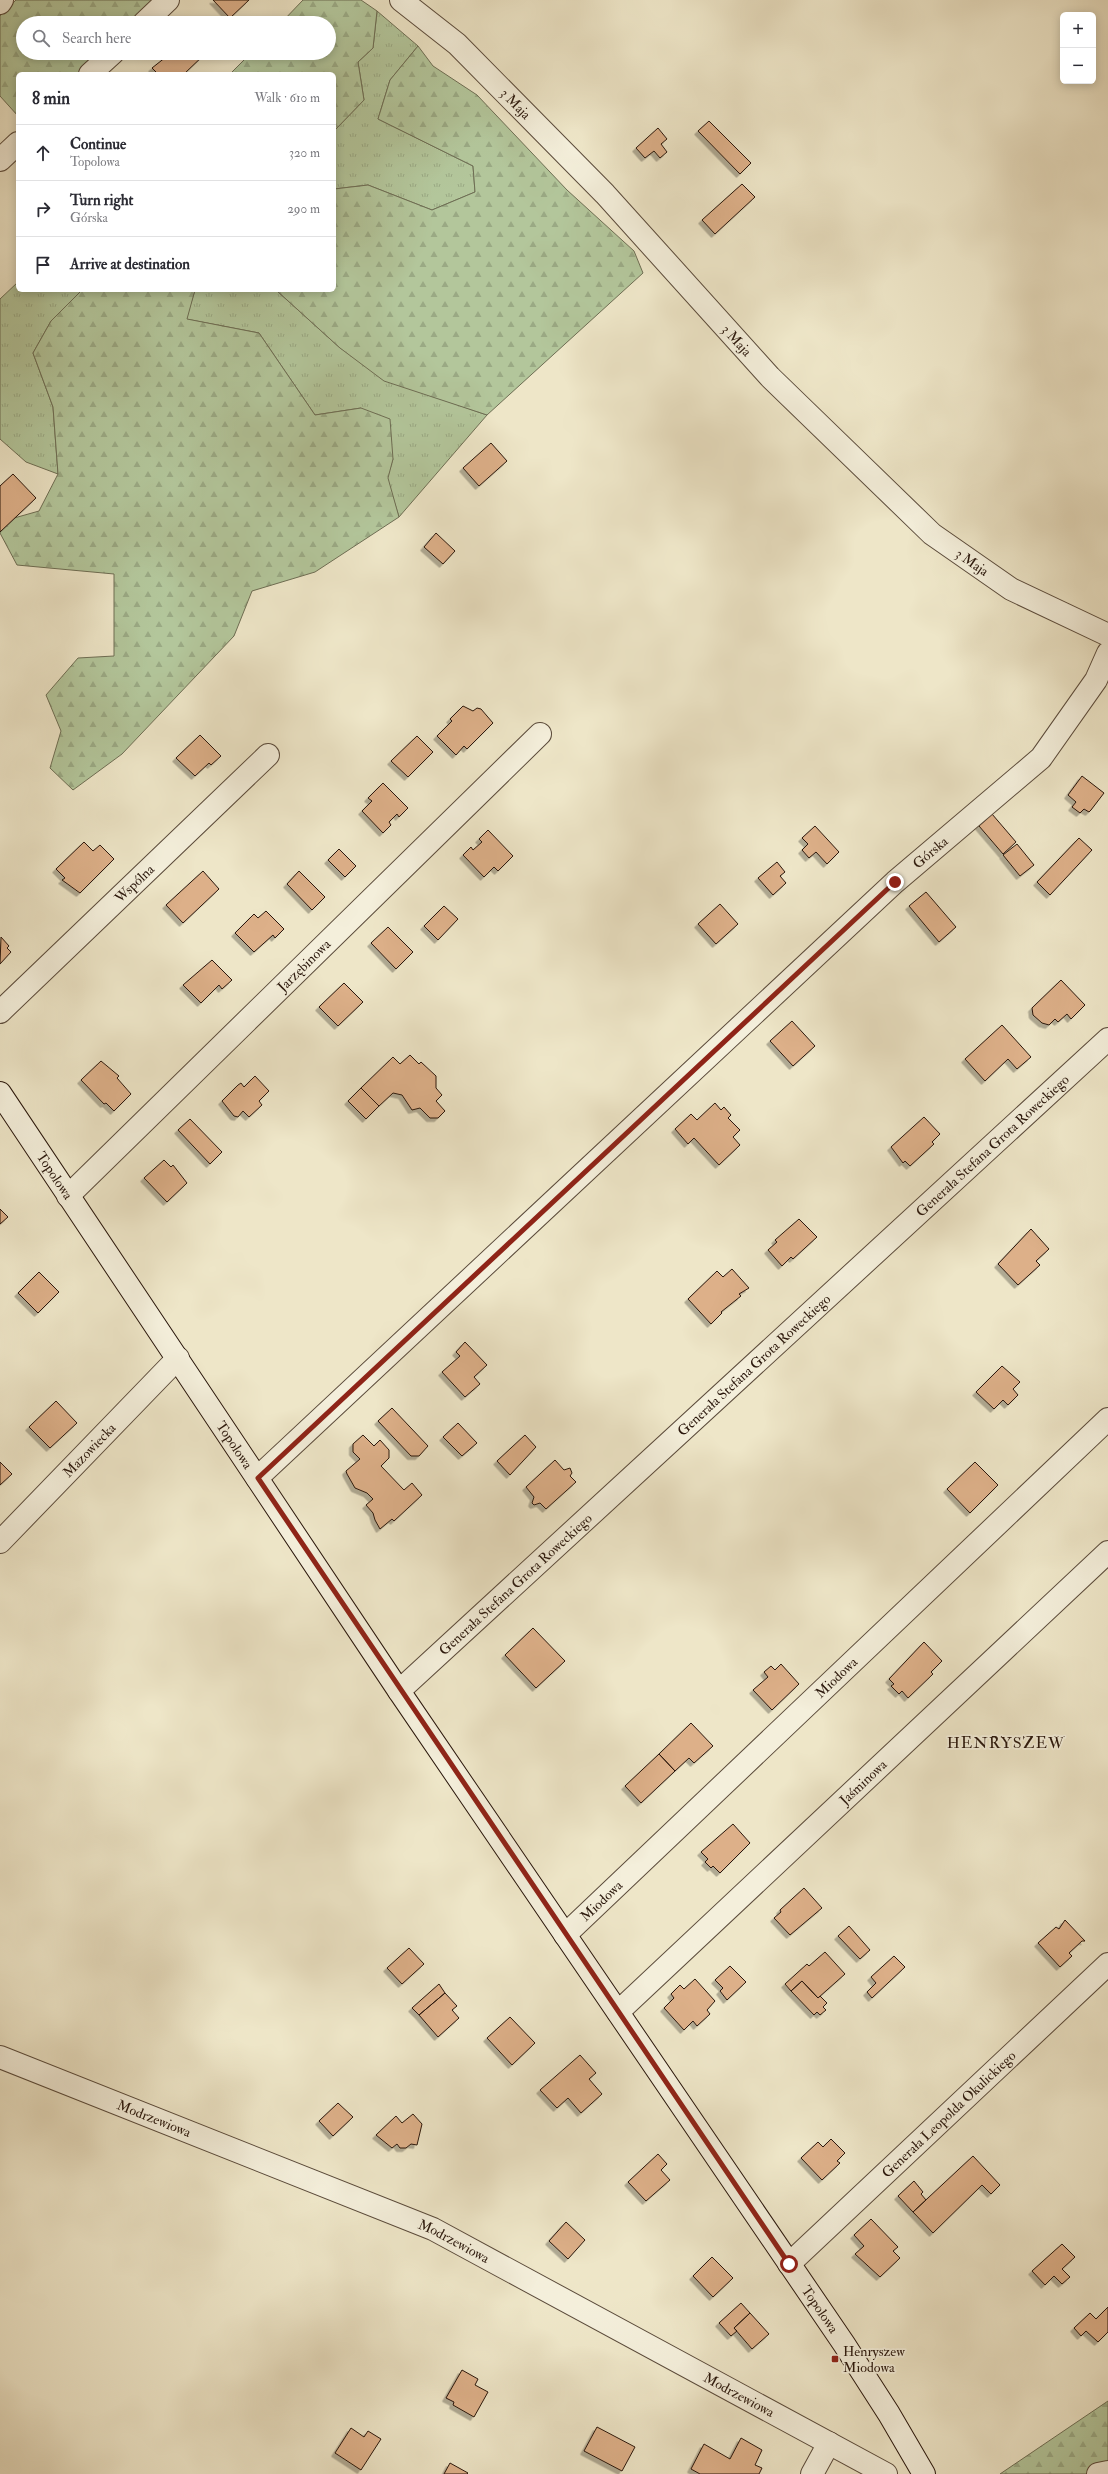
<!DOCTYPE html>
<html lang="en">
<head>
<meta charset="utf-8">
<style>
  :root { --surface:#fff; --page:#f7f7f7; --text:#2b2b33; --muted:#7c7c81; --line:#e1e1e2 }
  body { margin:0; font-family:"IM FELL Double Pica",serif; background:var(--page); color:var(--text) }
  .controls { position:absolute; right:12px; top:12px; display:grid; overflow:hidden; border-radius:6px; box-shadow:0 2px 10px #0003 }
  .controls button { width:36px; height:36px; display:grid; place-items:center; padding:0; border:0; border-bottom:1px solid var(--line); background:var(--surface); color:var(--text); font:20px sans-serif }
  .stop { position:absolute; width:12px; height:12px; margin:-9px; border:3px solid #8f2418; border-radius:50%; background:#fff }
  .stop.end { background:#8f2418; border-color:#fff; box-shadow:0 1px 4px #0008 }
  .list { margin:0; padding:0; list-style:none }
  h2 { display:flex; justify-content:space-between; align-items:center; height:52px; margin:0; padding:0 16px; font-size:17px }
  h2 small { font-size:13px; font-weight:400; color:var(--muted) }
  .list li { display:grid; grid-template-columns:26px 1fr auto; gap:12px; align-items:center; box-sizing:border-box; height:56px; padding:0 16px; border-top:1px solid var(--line) }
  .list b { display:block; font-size:15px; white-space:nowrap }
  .list p { margin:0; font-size:13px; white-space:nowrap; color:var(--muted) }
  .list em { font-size:13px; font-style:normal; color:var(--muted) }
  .icon { flex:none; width:22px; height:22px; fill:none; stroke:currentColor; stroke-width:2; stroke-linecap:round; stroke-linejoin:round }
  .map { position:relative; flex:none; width:1108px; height:2474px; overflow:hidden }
  .search { position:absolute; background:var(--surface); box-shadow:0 2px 10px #0003; left:16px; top:16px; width:320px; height:44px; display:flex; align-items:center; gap:10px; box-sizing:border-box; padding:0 14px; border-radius:22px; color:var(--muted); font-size:15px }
  .panel { position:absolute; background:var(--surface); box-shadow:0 2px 10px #0003; left:16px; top:72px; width:320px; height:220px; border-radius:6px }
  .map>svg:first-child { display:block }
</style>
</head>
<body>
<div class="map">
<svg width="1108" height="2474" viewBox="0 0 1108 2474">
  <defs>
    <pattern id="grass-tufts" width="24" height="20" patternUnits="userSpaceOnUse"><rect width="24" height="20" fill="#b3c69b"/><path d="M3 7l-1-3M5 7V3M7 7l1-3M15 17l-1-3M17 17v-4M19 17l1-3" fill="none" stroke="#9aa984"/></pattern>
    <pattern id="forest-firs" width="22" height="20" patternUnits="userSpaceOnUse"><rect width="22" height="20" fill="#b3c69b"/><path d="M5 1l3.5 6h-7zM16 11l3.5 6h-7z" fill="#9aa984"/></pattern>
    <filter id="shadow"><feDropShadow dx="-3.5" dy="3.5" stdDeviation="0" flood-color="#0004"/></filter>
  </defs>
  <rect width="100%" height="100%" fill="#eee6c8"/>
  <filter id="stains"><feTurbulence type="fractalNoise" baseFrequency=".005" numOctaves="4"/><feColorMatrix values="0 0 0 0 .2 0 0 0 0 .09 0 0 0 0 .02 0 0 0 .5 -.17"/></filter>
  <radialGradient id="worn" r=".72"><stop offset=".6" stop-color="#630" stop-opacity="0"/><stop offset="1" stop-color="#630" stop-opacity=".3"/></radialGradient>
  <path fill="url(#grass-tufts)" stroke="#6e6e54" d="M 377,11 L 418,46 L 390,80 L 378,119 L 473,166 L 475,192 L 432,210 L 368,185 L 334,189 L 334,131 L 364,100 L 358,62 L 373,48 Z
    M 18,282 L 18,290 L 82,290 L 51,321 L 33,353 L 53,407 L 58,474 L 26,462 L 0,439 L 0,299 Z
    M 195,290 L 276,290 L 340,348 L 438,398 L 487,415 L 399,517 L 387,478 L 393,459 L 361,408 L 315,415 L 259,333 L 186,319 Z"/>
  <path fill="url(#forest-firs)" stroke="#6e6e54" d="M 16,0 L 154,0 L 130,23 L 23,23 L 23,53 L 99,53 L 78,74 L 18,74 L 18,116 L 0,96 L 0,16 Z
    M 303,0 L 361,0 L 377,11 L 373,48 L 358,62 L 364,100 L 334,131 L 334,74 L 230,74 L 251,53 L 329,53 L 329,23 L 281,23 Z
    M 418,46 L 433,66 L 477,95 L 567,190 L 634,251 L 643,273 L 487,415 L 384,381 L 340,348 L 276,290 L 334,290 L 334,189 L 368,185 L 432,210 L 475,192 L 473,166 L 378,119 L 390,80 Z
    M 82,290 L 195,290 L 187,319 L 259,333 L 315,415 L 361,408 L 390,419 L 393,459 L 388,478 L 399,517 L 315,572 L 252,591 L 234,636 L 122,754 L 73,790 L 50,768 L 61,731 L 46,695 L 78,658 L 114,656 L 114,574 L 17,565 L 0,533 L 0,522 L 39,511 L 58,474 L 53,407 L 33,353 L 51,321 Z
    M 1108,2401 L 1108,2474 L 1000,2474 Z"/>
  <path fill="#ddb089" stroke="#2a170c" filter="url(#shadow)" d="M 213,0 L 249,0 L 230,18 Z
    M 171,53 L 206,53 L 184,74 L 158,74 L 152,68 Z
    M 709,121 L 751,163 L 740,174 L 698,131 Z
    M 658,128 L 667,139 L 661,144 L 667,152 L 660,158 L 654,151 L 645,158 L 636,148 Z
    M 742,184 L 755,197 L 715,234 L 702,220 Z
    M 491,443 L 507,461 L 479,486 L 463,468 Z
    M 13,474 L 36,498 L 0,532 L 0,486 Z
    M 436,533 L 455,551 L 443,564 L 424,547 Z
    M 463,706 L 473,711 L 477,708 L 481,709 L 493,723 L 467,749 L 464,746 L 456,755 L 437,736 L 452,721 L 450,719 Z
    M 200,735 L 221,756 L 211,765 L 209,763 L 195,776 L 176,758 Z
    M 417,736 L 433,752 L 408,777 L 391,761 Z
    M 1082,776 L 1104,793 L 1091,810 L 1089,812 L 1084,809 L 1080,813 L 1072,807 L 1076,802 L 1068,795 Z
    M 383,783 L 408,808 L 399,817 L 397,814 L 389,822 L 391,825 L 383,833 L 362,811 L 372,801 L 368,798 Z
    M 992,814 L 1016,842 L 1003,854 L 979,826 Z
    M 815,826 L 839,852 L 827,864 L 816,852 L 809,858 L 802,850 L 808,844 L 802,838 Z
    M 488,830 L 513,856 L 498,871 L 494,867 L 484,877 L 463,855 L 471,847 L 473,850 L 482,842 L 479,839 Z
    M 1079,838 L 1092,850 L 1050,895 L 1037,882 Z
    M 84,842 L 93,851 L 100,845 L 114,859 L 80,893 L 62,880 L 65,878 L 56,869 Z
    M 1017,844 L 1034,865 L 1020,876 L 1003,855 Z
    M 339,849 L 356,866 L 345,877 L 328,860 Z
    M 777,862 L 785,872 L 780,876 L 786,883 L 773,895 L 758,878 Z
    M 203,871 L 219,889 L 183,923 L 166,905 Z
    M 299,871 L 325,897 L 312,910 L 287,884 Z
    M 926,892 L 956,927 L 939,942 L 909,906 Z
    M 720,904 L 738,924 L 716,944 L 698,924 Z
    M 444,906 L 458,919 L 438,940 L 424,926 Z
    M 266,911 L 284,929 L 275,938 L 273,935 L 254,952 L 235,933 L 254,914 L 258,918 Z
    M 388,927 L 413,952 L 396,969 L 371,943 Z
    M 1,937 L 9,946 L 7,948 L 11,952 L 0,964 Z
    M 212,960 L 232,980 L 222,989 L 219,985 L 201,1003 L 183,985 Z
    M 1061,980 L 1085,1005 L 1071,1019 L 1067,1014 L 1058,1022 L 1055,1019 L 1049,1025 L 1042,1023 L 1033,1015 L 1032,1008 Z
    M 344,983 L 363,1002 L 338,1026 L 319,1007 Z
    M 792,1021 L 815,1046 L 793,1066 L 770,1041 Z
    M 1002,1025 L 1031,1057 L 1017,1069 L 1008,1059 L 985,1081 L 965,1059 Z
    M 410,1055 L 419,1064 L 421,1062 L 436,1076 L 436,1088 L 442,1095 L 436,1101 L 445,1111 L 438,1118 L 430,1118 L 420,1108 L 412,1110 L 402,1095 L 393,1093 L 379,1106 L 361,1088 L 393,1057 L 400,1064 Z
    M 101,1061 L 119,1076 L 117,1078 L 131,1094 L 114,1111 L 106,1103 L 104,1104 L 81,1080 Z
    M 255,1076 L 269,1091 L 259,1101 L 262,1105 L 249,1117 L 243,1111 L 238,1117 L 234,1116 L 222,1101 L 238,1085 L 241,1083 L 244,1087 Z
    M 361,1088 L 379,1106 L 366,1119 L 348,1101 Z
    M 715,1103 L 721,1110 L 724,1107 L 731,1115 L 728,1118 L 740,1130 L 733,1137 L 740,1145 L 719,1165 L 694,1138 L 688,1144 L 675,1129 L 691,1114 L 697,1120 Z
    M 924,1117 L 940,1134 L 932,1142 L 934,1144 L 910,1166 L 905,1161 L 903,1163 L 891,1147 Z
    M 190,1119 L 222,1152 L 210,1164 L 178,1130 Z
    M 164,1160 L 171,1167 L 173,1165 L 187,1183 L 167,1202 L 144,1178 Z
    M 0,1209 L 8,1217 L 0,1224 Z
    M 799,1219 L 817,1237 L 793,1259 L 791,1257 L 782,1266 L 768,1250 L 777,1242 L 775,1240 Z
    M 1031,1229 L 1049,1249 L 1036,1261 L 1040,1265 L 1018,1285 L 998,1264 Z
    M 732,1269 L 749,1288 L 739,1294 L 741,1296 L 721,1312 L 722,1313 L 711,1324 L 688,1299 L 717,1271 L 723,1277 Z
    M 39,1272 L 59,1292 L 38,1313 L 18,1293 Z
    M 465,1342 L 487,1365 L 474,1377 L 480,1384 L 465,1397 L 442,1372 L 460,1356 L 456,1352 Z
    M 1002,1366 L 1020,1382 L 1013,1389 L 1018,1395 L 1008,1405 L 1003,1400 L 994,1409 L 976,1392 Z
    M 56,1401 L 77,1423 L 50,1448 L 29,1427 Z
    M 392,1408 L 428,1446 L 419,1456 L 411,1456 L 378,1421 Z
    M 458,1423 L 477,1443 L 462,1456 L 443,1437 Z
    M 363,1435 L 374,1446 L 380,1440 L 389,1450 L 389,1458 L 381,1466 L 404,1490 L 412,1483 L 422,1495 L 394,1521 L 392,1519 L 380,1529 L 375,1520 L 373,1513 L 366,1505 L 373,1499 L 367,1493 L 355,1488 L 347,1474 L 346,1471 L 360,1459 L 353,1452 L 353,1444 Z
    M 525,1435 L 536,1447 L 510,1475 L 497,1461 Z
    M 555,1460 L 564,1470 L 570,1468 L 572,1473 L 570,1476 L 576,1482 L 546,1509 L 540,1503 L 534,1505 L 532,1503 L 534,1497 L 526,1487 Z
    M 0,1462 L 12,1474 L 0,1485 Z
    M 975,1462 L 998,1485 L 970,1513 L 947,1489 Z
    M 533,1628 L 565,1661 L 536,1688 L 505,1655 Z
    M 924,1642 L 942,1661 L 931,1672 L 933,1674 L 908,1698 L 902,1691 L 899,1694 L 891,1686 L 894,1684 L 889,1679 Z
    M 781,1664 L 799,1684 L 772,1710 L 753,1690 L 768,1677 L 764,1672 L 771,1666 L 775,1670 Z
    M 691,1723 L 713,1746 L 694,1763 L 689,1758 L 675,1771 L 659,1754 Z
    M 659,1754 L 675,1771 L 641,1803 L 625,1786 Z
    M 733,1824 L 750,1843 L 720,1873 L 713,1866 L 711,1868 L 705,1862 L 708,1859 L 701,1852 Z
    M 804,1888 L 822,1908 L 790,1935 L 774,1918 L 781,1912 L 780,1910 Z
    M 1065,1920 L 1085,1941 L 1082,1941 L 1069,1953 L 1072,1956 L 1060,1967 L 1038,1943 L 1056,1927 L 1059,1929 Z
    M 849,1926 L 870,1950 L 860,1959 L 838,1936 Z
    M 409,1948 L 424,1964 L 402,1984 L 387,1968 Z
    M 825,1952 L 845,1974 L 818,1998 L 802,1981 L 791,1991 L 785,1984 L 807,1964 L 809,1966 Z
    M 894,1956 L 905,1967 L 872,1998 L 867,1992 L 876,1983 L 871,1977 Z
    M 730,1966 L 746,1982 L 727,2000 L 720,1991 L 723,1988 L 715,1980 Z
    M 695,1979 L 715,2001 L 707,2010 L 710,2014 L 697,2026 L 693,2021 L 684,2030 L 664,2008 L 674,1998 L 671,1994 L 680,1985 L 684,1989 Z
    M 802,1981 L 818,1998 L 820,1996 L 827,2003 L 823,2007 L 826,2010 L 820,2015 L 817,2012 L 814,2015 L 791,1991 Z
    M 439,1984 L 445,1993 L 419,2015 L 412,2008 Z
    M 445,1993 L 457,2006 L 452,2010 L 459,2018 L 438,2037 L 419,2015 Z
    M 510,2017 L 535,2043 L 512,2065 L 487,2038 Z
    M 580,2055 L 596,2073 L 589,2079 L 602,2094 L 581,2113 L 568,2098 L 557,2108 L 540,2090 Z
    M 338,2103 L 353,2117 L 333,2136 L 319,2121 Z
    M 413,2114 L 422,2124 L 417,2145 L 411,2144 L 406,2148 L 400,2148 L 397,2144 L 392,2148 L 376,2135 L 396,2116 L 402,2123 Z
    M 831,2139 L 845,2153 L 837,2161 L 840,2163 L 822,2180 L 801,2158 L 818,2142 L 823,2147 Z
    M 658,2154 L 667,2164 L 661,2170 L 670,2180 L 646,2201 L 628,2182 Z
    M 973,2156 L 1000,2185 L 991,2194 L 982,2185 L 933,2233 L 913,2212 Z
    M 914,2181 L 923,2192 L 921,2194 L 926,2200 L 913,2212 L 898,2196 Z
    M 871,2219 L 898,2247 L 893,2251 L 900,2258 L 880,2277 L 855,2254 L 864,2246 L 854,2235 Z
    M 566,2222 L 585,2240 L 568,2259 L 549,2241 Z
    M 1062,2244 L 1075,2257 L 1062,2269 L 1070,2277 L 1062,2284 L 1054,2276 L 1045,2285 L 1032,2271 Z
    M 712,2257 L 733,2278 L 713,2297 L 693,2276 Z
    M 741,2303 L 750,2313 L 734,2328 L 737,2331 L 731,2336 L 719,2323 Z
    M 1108,2307 L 1108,2332 L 1098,2342 L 1086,2331 L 1081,2336 L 1074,2328 L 1090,2313 L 1096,2319 Z
    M 750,2313 L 769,2334 L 752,2349 L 734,2328 Z
    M 462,2370 L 478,2379 L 475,2385 L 488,2392 L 474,2417 L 453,2405 L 454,2402 L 446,2398 Z
    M 597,2427 L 635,2447 L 622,2471 L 584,2451 Z
    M 351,2428 L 364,2437 L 368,2431 L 381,2439 L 361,2470 L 335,2453 Z
    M 741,2438 L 762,2450 L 755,2465 L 762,2468 L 759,2474 L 700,2474 L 691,2469 L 704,2444 L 730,2459 Z
    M 450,2463 L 468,2473 L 467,2474 L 444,2474 Z"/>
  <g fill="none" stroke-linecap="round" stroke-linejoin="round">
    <defs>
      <g id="street">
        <path id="s1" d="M 401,0 L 457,44 L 605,194 L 770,377 L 932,534 L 1011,589 L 1108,635"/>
        <path d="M 0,3 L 2,0"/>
        <path d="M 144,23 L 168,0"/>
        <path d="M 90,74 L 113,53"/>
        <path d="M 0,160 L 18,143"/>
        <path id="s2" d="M 0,1012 L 268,755"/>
        <path id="s3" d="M 68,1196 L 540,734"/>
        <path id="s4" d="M 257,1478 L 895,882 L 1041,758 L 1096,680 L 1108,653"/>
        <path id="s5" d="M 0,1542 L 178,1358"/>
        <path id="s6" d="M 399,1691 L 1108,1039"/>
        <path id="s7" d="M 565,1935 L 1108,1419"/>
        <path id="s8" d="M 618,2012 L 1108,1552"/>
        <path id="s9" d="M 0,2057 L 433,2229 L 886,2474"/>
        <path id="s10" d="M 789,2264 L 1108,1964"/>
        <path d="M 812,2474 L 829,2443"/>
        <path d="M 1098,2474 L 1108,2472"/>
      </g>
      <g id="secondary">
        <path id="s11" d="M 0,1093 L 399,1691 L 844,2344 L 889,2414 L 924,2474"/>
      </g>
    </defs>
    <use href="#street" stroke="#5b4b3b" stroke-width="24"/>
    <use href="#secondary" stroke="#2a170c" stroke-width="24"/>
    <use href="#street" stroke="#f4efdb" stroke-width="22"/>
    <use href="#secondary" stroke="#f4efdb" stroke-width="22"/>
  </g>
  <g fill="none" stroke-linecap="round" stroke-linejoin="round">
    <path stroke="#8f2418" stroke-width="5" d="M 789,2264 L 258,1478 L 895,882"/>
  </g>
  <rect fill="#8f2418" stroke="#f4efdb" stroke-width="1.5" x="831" y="2355" width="8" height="8" rx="2"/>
  <g text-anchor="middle" stroke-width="3.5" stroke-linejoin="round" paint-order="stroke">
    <g font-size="14" fill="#2a170c" stroke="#f4efdb">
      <text dy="5" stroke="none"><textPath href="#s1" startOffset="155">3 Maja</textPath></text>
      <text dy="5" stroke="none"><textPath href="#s1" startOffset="479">3 Maja</textPath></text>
      <text dy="5" stroke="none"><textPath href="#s1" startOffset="803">3 Maja</textPath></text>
      <text dy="5" stroke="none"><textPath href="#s4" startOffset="919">Górska</textPath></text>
      <text dy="5" stroke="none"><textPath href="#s2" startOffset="186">Wspólna</textPath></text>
      <text dy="5" stroke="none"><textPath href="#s3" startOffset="330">Jarzębinowa</textPath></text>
      <text dy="5" stroke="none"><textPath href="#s6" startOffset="806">Generała Stefana Grota Roweckiego</textPath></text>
      <text dy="5" stroke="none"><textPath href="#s11" startOffset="99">Topolowa</textPath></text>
      <text dy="5" stroke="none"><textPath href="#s6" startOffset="482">Generała Stefana Grota Roweckiego</textPath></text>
      <text dy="5" stroke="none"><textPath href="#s11" startOffset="423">Topolowa</textPath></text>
      <text dy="5" stroke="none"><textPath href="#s5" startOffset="128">Mazowiecka</textPath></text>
      <text dy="5" stroke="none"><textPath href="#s6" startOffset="158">Generała Stefana Grota Roweckiego</textPath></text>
      <text dy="5" stroke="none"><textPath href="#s7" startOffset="374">Miodowa</textPath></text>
      <text dy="5" stroke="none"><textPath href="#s8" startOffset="336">Jaśminowa</textPath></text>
      <text dy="5" stroke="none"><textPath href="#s7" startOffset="50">Miodowa</textPath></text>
      <text dy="5" stroke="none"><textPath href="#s10" startOffset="219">Generała Leopolda Okulickiego</textPath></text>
      <text dy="5" stroke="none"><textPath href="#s9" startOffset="166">Modrzewiowa</textPath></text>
      <text dy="5" stroke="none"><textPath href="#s9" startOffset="490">Modrzewiowa</textPath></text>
      <text dy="5" stroke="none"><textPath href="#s11" startOffset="1467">Topolowa</textPath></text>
      <text dy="5" stroke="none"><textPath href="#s9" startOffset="814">Modrzewiowa</textPath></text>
    </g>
    <g font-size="14" fill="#2a170c" stroke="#f4efdb" text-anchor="start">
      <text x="843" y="2356">Henryszew<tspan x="843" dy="16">Miodowa</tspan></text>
    </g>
    <g font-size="16" letter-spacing="1" fill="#2a170c" stroke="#f4efdb">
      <text x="1006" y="1748">HENRYSZEW</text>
    </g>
  </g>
  <rect width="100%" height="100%" filter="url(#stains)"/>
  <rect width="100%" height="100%" fill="url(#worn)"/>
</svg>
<div class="controls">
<button>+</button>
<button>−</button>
</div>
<div class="stop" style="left:789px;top:2264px"></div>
<div class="stop end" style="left:895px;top:882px"></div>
<div class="search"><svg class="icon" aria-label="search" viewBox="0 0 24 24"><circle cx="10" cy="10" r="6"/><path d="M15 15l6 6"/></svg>Search here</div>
<section class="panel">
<h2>8 min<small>Walk · 610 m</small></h2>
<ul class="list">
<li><svg class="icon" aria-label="ahead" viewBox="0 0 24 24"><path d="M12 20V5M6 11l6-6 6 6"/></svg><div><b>Continue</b><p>Topolowa</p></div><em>320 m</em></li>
<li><svg class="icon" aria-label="right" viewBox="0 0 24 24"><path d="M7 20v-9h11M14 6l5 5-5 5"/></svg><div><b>Turn right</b><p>Górska</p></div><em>290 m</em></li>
<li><svg class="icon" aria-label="arrive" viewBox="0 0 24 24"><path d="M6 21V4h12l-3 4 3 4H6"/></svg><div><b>Arrive at destination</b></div></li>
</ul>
</section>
</div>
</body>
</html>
